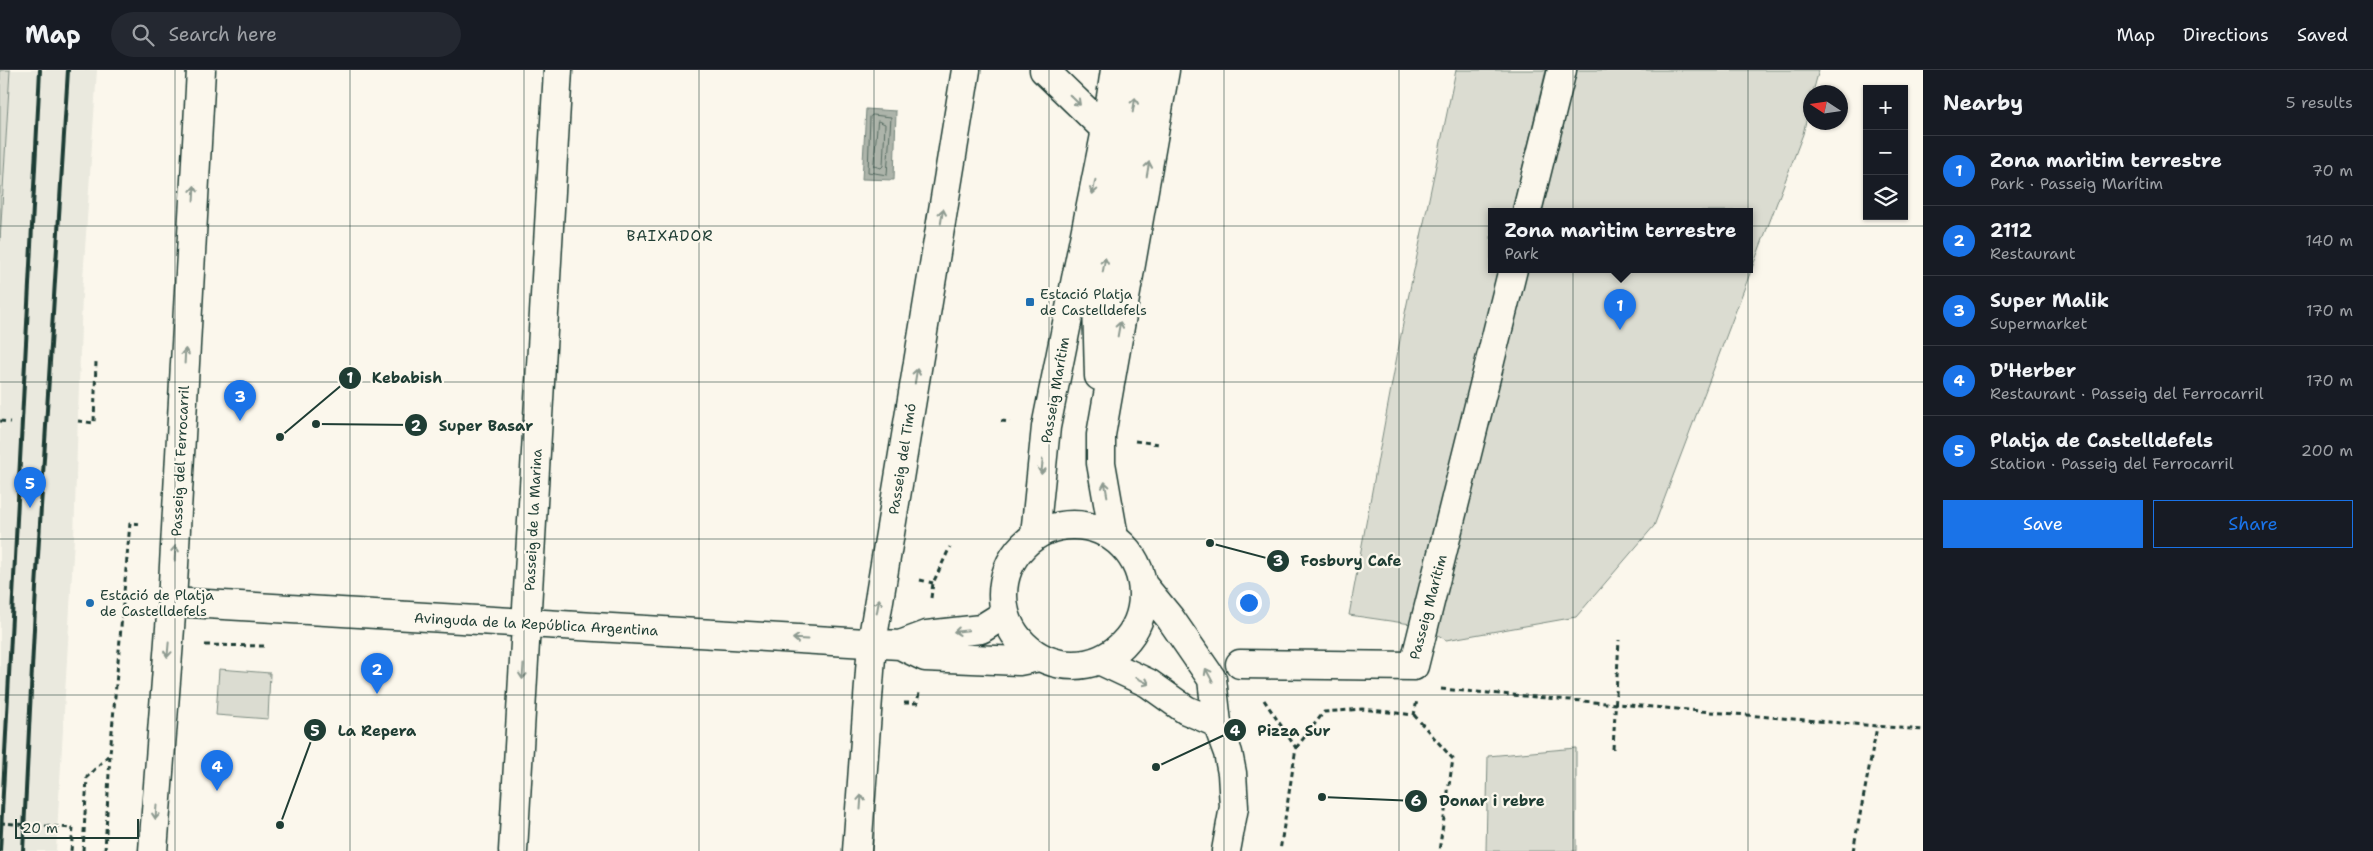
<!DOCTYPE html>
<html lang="en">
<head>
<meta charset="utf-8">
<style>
  :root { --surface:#171b24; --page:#242831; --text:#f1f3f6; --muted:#9ea1a6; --line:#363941; --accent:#1a73e8 }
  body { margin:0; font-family:"Shantell Sans",sans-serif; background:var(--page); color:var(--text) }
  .controls { position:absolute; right:15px; top:15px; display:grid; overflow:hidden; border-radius:0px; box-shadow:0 1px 4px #0004 }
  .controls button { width:45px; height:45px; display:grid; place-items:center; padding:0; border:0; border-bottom:1px solid var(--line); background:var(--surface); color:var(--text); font:25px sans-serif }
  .compass { position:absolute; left:1803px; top:15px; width:45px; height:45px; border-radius:50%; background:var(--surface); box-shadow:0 1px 4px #0004; rotate:282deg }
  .scale { position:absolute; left:15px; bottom:12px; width:124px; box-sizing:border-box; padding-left:5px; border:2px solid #1f3d34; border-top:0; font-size:14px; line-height:18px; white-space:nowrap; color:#1f3d34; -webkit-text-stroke:4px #fbf7ec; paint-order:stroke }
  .you { position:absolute; left:1248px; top:532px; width:18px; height:18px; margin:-12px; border:4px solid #fff; border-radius:50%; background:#1a73e8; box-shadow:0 0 0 8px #1a73e833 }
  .badge { display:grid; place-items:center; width:32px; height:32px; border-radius:50%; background:var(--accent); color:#fff; font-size:16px; font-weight:700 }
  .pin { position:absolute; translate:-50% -41px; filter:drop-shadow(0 1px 2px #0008) }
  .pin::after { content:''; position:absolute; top:26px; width:18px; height:15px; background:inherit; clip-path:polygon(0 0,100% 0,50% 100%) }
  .popup { position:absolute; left:1488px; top:138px; width:265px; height:65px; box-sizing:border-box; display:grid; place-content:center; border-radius:0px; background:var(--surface); filter:drop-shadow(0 1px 4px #0005); font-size:16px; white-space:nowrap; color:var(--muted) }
  .popup b { font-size:19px; color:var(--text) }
  .popup::after { content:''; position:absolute; left:50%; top:100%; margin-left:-10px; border:10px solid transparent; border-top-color:var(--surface) }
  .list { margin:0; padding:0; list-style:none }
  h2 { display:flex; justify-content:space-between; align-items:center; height:65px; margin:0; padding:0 20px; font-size:21px }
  h2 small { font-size:16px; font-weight:400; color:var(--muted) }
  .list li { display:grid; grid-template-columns:32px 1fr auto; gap:15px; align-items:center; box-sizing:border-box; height:70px; padding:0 20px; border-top:1px solid var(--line) }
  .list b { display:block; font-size:19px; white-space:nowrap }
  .list p { margin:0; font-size:16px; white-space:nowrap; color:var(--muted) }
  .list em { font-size:16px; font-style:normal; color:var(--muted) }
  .actions { display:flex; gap:10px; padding:15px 20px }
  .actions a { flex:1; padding:11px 0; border:1px solid var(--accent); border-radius:0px; text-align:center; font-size:18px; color:var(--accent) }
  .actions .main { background:var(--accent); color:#fff }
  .icon { flex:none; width:28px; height:28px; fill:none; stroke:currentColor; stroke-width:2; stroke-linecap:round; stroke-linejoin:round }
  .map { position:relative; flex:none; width:1923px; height:781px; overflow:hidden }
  header { display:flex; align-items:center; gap:30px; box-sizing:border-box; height:70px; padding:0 25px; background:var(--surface); border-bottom:1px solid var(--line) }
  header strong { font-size:24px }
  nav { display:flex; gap:28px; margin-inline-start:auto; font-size:18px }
  .search { width:350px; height:45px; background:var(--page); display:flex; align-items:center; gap:12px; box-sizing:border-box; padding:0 18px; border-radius:28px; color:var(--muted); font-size:19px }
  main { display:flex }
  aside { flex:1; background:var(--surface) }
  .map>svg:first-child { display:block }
</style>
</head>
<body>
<header>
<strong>Map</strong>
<div class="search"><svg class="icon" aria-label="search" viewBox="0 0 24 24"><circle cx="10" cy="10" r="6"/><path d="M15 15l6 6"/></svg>Search here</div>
<nav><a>Map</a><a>Directions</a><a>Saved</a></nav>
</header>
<main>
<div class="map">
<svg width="1923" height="781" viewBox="0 0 1923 781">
  <rect width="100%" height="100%" fill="#fbf7ec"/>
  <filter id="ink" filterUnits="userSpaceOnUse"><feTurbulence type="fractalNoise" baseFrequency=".02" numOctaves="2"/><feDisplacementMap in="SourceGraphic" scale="10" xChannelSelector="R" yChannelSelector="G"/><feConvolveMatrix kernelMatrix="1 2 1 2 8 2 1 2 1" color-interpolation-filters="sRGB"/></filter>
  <g filter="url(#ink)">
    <path fill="#eae9de" d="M 10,0 L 97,0 L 82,224 L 74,468 L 56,781 L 0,781 L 0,171 Z"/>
    <path fill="#dbdcd1" stroke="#7d8c82" d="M 0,0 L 10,0 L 0,171 Z
      M 1456,0 L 1546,0 L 1512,141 L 1491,141 L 1491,199 L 1498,199 L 1411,554 L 1349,545 L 1405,243 Z
      M 1577,0 L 1819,0 L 1813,22 L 1810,22 L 1810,34 L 1803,64 L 1654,456 L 1576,547 L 1446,570 L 1435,563 L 1526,199 L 1749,199 L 1749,141 L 1541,141 Z
      M 219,599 L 270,603 L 268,649 L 216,645 Z
      M 1576,678 L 1576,781 L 1486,781 L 1488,686 Z"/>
    <path fill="#adb4aa" stroke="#74847b" d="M 866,39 L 896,41 L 894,110 L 862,109 Z"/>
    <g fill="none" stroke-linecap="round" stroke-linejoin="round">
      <path stroke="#586d63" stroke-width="1" d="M 873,45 L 891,47 L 887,105 L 868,102 L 870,47 Z
        M 878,51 L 885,54 L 883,96 L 881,98 L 874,96 Z"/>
      <defs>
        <path id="street" d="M 1044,0 L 1106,60
          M 1527,141 L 1562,0
          M 1099,306 L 1097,232 L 1140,0
          M1003 525a70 70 0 1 1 140 0a70 70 0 1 1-140 0Z
          M 1035,465 L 1046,357 L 1106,60 L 1115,0
          M 1114,467 L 1101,393 L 1101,365 L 1165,0
          M 1143,515 L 1170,548 L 1212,609 L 1217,653 L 1228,683 L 1232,703 L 1234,737 L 1226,781
          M 172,532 L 900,575 L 927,565 L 981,559 L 1005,544
          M 900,575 L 925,587 L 1019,591 L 1039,587
          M 1099,590 L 1148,613 L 1186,640 L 1217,653
          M 1240,594 L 1414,596 L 1513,199
          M 153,781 L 172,532 L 201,0
          M 513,781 L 558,0
          M 857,781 L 872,573 L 966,0"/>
      </defs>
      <use href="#street" stroke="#1f3d34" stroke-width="31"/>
      <path stroke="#1f3d34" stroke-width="3" stroke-dasharray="5 4" stroke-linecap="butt" d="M 0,351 L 10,352
        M 78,351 L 94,353 L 96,292
        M 1001,351 L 1010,352
        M 1135,371 L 1159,374
        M 920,510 L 933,513
        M 931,528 L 933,513 L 950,477
        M 205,575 L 266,576
        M 1441,619 L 1923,660
        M 1264,630 L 1296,678 L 1280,781
        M 904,633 L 917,633 L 919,623
        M 1414,645 L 1453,689 L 1439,781
        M 1296,678 L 1324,642 L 1362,639 L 1414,645 L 1417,630
        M 1613,679 L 1619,570
        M 71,781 L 73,758
        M 83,781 L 87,707 L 110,684
        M 105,781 L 110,684 L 130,453 L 141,454
        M 1853,781 L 1877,657"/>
      <use href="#street" stroke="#fbf7ec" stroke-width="28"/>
      <path stroke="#1f3d34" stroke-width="4" d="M 0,781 L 40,0
        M 23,781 L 36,518 L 68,0"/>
      <path stroke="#1f3d34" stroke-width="3" stroke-dasharray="5 4" stroke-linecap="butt" d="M 0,753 L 73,758"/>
    </g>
    <defs><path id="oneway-shaft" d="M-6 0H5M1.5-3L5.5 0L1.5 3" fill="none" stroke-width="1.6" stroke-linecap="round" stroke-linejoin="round" transform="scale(1.25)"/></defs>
    <g stroke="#8d9a90">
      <use href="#oneway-shaft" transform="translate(1075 30) rotate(44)"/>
      <use href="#oneway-shaft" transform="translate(1134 35) rotate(-80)"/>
      <use href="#oneway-shaft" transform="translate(1148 99) rotate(-80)"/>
      <use href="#oneway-shaft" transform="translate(1094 117) rotate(101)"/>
      <use href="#oneway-shaft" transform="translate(194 123) rotate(-87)"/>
      <use href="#oneway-shaft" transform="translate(942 146) rotate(-81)"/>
      <use href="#oneway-shaft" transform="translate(1104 195) rotate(-80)"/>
      <use href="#oneway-shaft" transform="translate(1119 259) rotate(-80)"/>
      <use href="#oneway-shaft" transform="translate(185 286) rotate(-87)"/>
      <use href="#oneway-shaft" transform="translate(916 306) rotate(-81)"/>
      <use href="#oneway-shaft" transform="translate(1042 397) rotate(96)"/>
      <use href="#oneway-shaft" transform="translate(1106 419) rotate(-100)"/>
      <use href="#oneway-shaft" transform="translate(175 483) rotate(-87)"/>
      <use href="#oneway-shaft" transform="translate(878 536) rotate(-80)"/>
      <use href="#oneway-shaft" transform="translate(961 561) rotate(174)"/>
      <use href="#oneway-shaft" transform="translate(800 569) rotate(-177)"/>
      <use href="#oneway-shaft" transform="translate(168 580) rotate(95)"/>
      <use href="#oneway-shaft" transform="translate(523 602) rotate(94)"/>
      <use href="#oneway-shaft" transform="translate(1209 605) rotate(-118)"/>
      <use href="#oneway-shaft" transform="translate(1143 611) rotate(27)"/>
      <use href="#oneway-shaft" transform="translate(861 732) rotate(-86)"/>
      <use href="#oneway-shaft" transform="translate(156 742) rotate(94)"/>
    </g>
  </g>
  <path fill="none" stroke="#1f3d34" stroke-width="1" stroke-opacity="0.55" d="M 175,0 L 175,781M 350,0 L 350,781M 524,0 L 524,781M 699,0 L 699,781M 874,0 L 874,781M 1049,0 L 1049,781M 1224,0 L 1224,781M 1399,0 L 1399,781M 1573,0 L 1573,781M 1748,0 L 1748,781M 0,156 L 1923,156M 0,312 L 1923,312M 0,469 L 1923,469M 0,625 L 1923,625"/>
  <g fill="#1f6fb2" stroke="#fbf7ec" stroke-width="2">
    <rect x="1025" y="227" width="10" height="10" rx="2.5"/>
    <circle cx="90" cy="533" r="5"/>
  </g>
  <g text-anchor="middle" stroke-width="4.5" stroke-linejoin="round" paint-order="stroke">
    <g font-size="14" fill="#1f3d34" stroke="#fbf7ec" text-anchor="start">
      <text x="1040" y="229">Estació Platja<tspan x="1040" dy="16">de Castelldefels</tspan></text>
      <text x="100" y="530">Estació de Platja<tspan x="100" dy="16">de Castelldefels</tspan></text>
    </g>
    <g font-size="14" fill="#1f3d34" stroke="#fbf7ec">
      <text transform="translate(1055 320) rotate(-80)" y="5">Passeig Marítim</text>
      <text transform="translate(902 389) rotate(-81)" y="5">Passeig del Timó</text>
      <text transform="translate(180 391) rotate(-87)" y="5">Passeig del Ferrocarril</text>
      <text transform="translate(533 450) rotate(-87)" y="5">Passeig de la Marina</text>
      <text transform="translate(1428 537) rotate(-75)" y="5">Passeig Marítim</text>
      <text transform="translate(536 554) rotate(3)" y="5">Avinguda de la República Argentina</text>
    </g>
    <g font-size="15" letter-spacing="1" fill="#1f3d34" stroke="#fbf7ec">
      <text x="670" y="171">BAIXADOR</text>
    </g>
  </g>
  <path fill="none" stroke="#1f3d34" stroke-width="2" d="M280 367L350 308M316 354L416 355M1210 473L1278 491M1156 697L1235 660M280 755L315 660M1322 727L1416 731"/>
  <g fill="#1f3d34" stroke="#fbf7ec" stroke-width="2">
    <circle cx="280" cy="367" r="5"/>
    <circle cx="316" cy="354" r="5"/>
    <circle cx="1210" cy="473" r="5"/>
    <circle cx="1156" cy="697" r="5"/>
    <circle cx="280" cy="755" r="5"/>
    <circle cx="1322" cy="727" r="5"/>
    <circle cx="350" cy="308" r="12"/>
    <circle cx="416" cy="355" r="12"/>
    <circle cx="1278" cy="491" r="12"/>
    <circle cx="1235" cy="660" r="12"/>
    <circle cx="315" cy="660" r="12"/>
    <circle cx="1416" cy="731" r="12"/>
  </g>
  <g font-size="15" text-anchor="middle" font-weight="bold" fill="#fff">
    <text x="350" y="313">1</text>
    <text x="416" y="361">2</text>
    <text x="1278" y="496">3</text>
    <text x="1235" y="666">4</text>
    <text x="315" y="666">5</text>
    <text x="1416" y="736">6</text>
  </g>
  <g font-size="15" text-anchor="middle" font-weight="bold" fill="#1f3d34" stroke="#fbf7ec" stroke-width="4.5" stroke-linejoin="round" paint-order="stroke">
    <text x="407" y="313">Kebabish</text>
    <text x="486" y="361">Super Basar</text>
    <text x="1351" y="496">Fosbury Cafe</text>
    <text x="1294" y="666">Pizza Sur</text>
    <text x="377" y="666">La Repera</text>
    <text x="1492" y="736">Donar i rebre</text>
  </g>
</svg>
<div class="controls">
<button>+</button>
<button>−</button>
<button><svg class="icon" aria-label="layers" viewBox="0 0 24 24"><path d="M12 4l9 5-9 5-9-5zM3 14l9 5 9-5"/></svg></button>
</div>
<svg class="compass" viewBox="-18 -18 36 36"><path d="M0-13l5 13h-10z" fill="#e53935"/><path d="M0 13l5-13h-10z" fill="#9ea1a6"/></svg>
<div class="scale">20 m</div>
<div class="you"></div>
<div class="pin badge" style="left:1620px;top:260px">1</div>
<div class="popup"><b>Zona marìtim terrestre</b>Park</div>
<div class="pin badge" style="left:377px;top:624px">2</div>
<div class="pin badge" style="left:240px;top:351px">3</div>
<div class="pin badge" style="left:217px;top:721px">4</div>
<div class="pin badge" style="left:30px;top:438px">5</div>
</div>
<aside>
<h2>Nearby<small>5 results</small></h2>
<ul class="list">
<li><span class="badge">1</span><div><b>Zona marìtim terrestre</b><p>Park · Passeig Marítim</p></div><em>70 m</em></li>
<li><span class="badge">2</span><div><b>2112</b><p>Restaurant</p></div><em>140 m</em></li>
<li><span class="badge">3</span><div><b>Super Malik</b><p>Supermarket</p></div><em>170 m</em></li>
<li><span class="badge">4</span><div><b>D'Herber</b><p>Restaurant · Passeig del Ferrocarril</p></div><em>170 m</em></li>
<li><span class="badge">5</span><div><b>Platja de Castelldefels</b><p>Station · Passeig del Ferrocarril</p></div><em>200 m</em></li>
</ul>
<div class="actions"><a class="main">Save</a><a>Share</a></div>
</aside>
</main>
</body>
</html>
